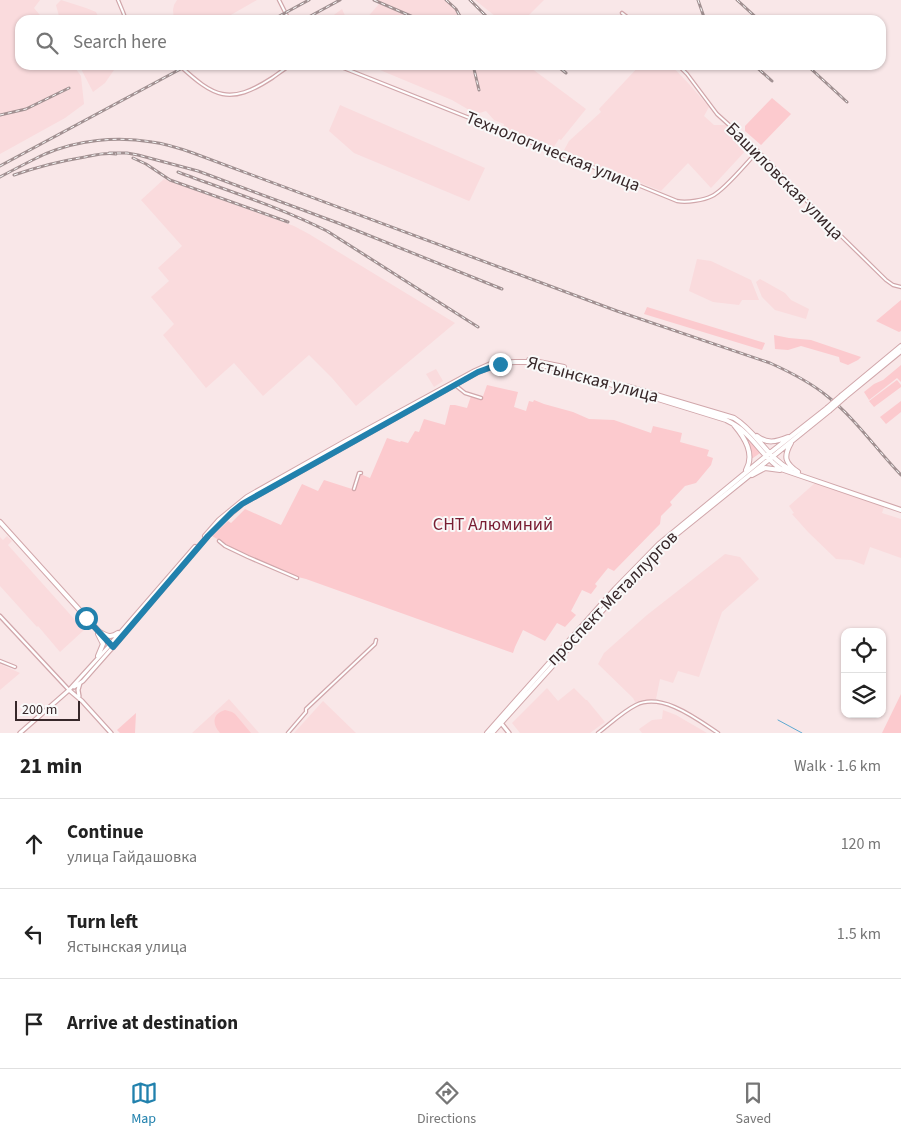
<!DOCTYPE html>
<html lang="en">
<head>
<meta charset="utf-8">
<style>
  :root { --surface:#fff; --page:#f6f6f6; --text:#222; --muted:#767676; --line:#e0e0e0; --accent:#2181ad }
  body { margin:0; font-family:"Source Sans 3",sans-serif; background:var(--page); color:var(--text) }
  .controls { position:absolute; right:15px; bottom:15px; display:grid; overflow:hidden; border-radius:10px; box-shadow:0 1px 4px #0004 }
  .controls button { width:45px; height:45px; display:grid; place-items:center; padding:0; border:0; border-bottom:1px solid var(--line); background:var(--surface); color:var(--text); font:25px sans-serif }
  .scale { position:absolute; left:15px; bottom:12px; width:65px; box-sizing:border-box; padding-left:5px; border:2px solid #372729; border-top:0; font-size:14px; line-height:18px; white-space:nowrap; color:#372729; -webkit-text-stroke:4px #f9f9f9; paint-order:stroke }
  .stop { position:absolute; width:15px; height:15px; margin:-11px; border:4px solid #2181ad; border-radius:50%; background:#fff }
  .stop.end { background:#2181ad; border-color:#fff; box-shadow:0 1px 5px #0008 }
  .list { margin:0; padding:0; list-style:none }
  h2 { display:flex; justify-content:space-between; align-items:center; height:65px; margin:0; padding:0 20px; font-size:21px }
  h2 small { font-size:16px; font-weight:400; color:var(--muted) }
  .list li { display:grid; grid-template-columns:32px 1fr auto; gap:15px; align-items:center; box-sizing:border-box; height:90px; padding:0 20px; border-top:1px solid var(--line) }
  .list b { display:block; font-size:19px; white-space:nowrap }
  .list p { margin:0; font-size:16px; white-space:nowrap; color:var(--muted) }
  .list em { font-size:16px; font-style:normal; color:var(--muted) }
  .icon { flex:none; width:28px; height:28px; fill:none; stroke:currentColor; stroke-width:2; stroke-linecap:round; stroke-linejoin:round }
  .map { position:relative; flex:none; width:901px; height:733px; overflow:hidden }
  .search { position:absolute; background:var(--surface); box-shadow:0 1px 4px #0004; left:15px; right:15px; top:15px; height:55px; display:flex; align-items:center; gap:12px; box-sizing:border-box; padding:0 18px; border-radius:15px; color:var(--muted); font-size:19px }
  .sheet { height:335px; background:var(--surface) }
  nav { display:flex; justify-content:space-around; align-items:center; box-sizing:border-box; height:70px; border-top:1px solid var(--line); background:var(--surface); font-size:14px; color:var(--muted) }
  nav a { display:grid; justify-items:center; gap:2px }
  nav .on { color:var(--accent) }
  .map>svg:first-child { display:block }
</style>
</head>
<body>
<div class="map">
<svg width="901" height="733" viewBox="0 0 901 733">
  <rect width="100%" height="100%" fill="#f9e7e8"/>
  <path fill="#fadbdd" d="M 0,0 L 40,0 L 34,8 L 44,20 L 20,20 L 20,65 L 73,65 L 81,76 L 84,104 L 65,118 L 0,154 Z
    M 61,0 L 86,8 L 96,12 L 100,20 L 60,20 L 56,5 Z
    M 177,0 L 257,0 L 222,20 L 174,20 L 173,10 L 174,5 Z
    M 375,0 L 446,0 L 467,20 L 365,20 L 379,4 Z
    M 475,0 L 544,0 L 524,20 L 500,20 Z
    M 342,9 L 347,20 L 327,20 Z
    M 79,65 L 114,65 L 114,70 L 105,83 L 93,92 Z
    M 368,65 L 527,65 L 586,109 L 561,140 L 559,139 L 553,148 L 503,128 L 504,124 L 494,120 L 486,111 L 476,114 L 452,100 Z
    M 640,65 L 671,65 L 689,84 L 709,107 L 704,116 L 714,125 L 726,125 L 749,147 L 711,188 L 688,163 L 661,191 L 563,152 L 569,141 L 601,112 L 599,109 Z
    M 340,105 L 485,168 L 470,200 L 469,201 L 354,153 L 329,131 Z
    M 164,179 L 294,226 L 309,234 L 455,323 L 356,406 L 332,378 L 309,355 L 263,396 L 234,363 L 206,388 L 163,335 L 174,324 L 151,297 L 169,281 L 158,268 L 182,246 L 141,200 Z
    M 697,259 L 711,261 L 751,280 L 759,300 L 742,300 L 739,305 L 713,302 L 689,291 Z
    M 760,279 L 785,293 L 791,300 L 809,309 L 806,319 L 775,310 L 762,297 L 756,282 Z
    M 436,369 L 443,381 L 434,387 L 426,374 Z
    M 815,483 L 884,507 L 882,513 L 901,519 L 901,558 L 870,547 L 864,565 L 851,560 L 836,559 L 808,532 L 792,514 L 794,513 L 789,506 Z
    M 7,536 L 12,541 L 8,545 L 84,630 L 60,652 L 38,626 L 37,627 L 0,586 L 0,537 L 3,540 Z
    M 725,554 L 740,557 L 759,579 L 722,612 L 699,677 L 678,671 L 673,683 L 660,679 L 656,699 L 635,702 L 633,698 L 598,664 L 604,653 L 647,615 Z
    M 0,664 L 20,673 L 0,690 Z
    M 547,688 L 558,701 L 574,688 L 586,700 L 587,700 L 605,722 L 590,733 L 520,733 L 512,723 Z
    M 229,699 L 259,733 L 192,733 Z
    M 323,701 L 356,733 L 294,733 Z
    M 663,710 L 676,715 L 707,733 L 642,733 L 639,729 L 652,720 L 662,719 Z"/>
  <path fill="#fccace" d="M 772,98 L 791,114 L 761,145 L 745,131 L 745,126 Z
    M 901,300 L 901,331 L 899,332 L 876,321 Z
    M 647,307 L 765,343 L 762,350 L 644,314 Z
    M 774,335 L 789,338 L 811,340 L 861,357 L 858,360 L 848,365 L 840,362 L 839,357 L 801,346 L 788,350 L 775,349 Z
    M 901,365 L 901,382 L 897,378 L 869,400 L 864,392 L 874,384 L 883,380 Z
    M 897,380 L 901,385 L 901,387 L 874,407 L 869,401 Z
    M 487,385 L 518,392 L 514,407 L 526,411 L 529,401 L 533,402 L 534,400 L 544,404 L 573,412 L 589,419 L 614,420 L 651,433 L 653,426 L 682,433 L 680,442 L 709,450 L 707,456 L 713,458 L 711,465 L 696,483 L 685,486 L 670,502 L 672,505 L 661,516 L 660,524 L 614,571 L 608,568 L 595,584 L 597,586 L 591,594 L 582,590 L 571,611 L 576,615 L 565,627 L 557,623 L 545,641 L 523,630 L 515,647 L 513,653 L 306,579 L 298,577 L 243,554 L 212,536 L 228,521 L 231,523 L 245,509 L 281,525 L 302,484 L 318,491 L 324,480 L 352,489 L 358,473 L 370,478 L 387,438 L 400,442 L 401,441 L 408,443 L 415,431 L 419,432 L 424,419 L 445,425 L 450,405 L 455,405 L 467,408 L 471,396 L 482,399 Z
    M 901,401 L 901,412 L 886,424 L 880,417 Z
    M 743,433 L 760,453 L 753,458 L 751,458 L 749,445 Z
    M 901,694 L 901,733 L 882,733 Z
    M 225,710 L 232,712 L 235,714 L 251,733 L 220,733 C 212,724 212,714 225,710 Z
    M 136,713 L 135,733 L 120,733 L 117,730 Z"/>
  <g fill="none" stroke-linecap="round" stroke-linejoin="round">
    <path stroke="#5da8d0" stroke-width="1" d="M 778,720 L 802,733"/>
    <defs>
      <path id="minor" d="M 118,0 L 123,12 L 126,20
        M 279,0 L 289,20
        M 622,13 L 631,20
        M 179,65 C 214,97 229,106 272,78 C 278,74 284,69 291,65
        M 336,65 L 623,179 L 677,201 C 687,203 704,200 712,196 C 725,190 747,162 758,151
        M 678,65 L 687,74 L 717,114 L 758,151 L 835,230 L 886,280 L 893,285 L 901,287
        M 455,385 L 465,393 L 481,398
        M 354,489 L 359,473 L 361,473
        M 219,541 L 225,546 L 248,557 L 297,578
        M 0,661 L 15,667
        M 288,733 L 306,712 L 306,709 L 375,644 L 376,640
        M 598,733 C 610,724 622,712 636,705 C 662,692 697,719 718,733"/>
      <path id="tertiary" d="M 0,616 L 69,690"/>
      <path id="secondary" d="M 74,687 L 83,681 L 113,647
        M 69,690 L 82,701 L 111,733
        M 79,696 L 78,690 L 80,683
        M 501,723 L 509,733
        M 20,733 L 69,690 L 110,645"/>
      <path id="primary" d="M 529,360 L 564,367
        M 626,386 L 734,418 C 757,432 767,458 791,470
        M 842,395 L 901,346
        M 845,397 L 901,351
        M 734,425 C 745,438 755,454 746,470
        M 757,436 C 767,444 776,442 788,437
        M 791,443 C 783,457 785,463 798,472
        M 752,475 L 765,468 L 780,470
        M 0,522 L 113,647 L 208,536 L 221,522 L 242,504 L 478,372 L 493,366 L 503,363 L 515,362 L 529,362 L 577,374 L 726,420 C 732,423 738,426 743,431 C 757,443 765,459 781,469 L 901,510
        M 205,536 L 219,520 L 247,497 L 346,441 L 475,371 L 495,362
        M 100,632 C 107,636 111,638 118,633
        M 98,634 L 103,644 L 98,656
        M 110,645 L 195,547
        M 487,733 L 615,589 L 659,544 L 766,456 L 827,408
        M 492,733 L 657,550 L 829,411"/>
    </defs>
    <use href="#minor" stroke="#d1a7ab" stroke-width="4.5"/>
    <use href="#tertiary" stroke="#d1a7ab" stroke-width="5"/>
    <use href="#secondary" stroke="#d1a7ab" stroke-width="5.5"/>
    <use href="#primary" stroke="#d1a7ab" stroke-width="6"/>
    <use href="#minor" stroke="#fff" stroke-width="2"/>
    <use href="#tertiary" stroke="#fff" stroke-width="2.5"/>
    <use href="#secondary" stroke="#fff" stroke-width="3"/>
    <use href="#primary" stroke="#fff" stroke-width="4"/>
    <defs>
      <path id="rail" d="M 374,0 L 420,20
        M 446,0 L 456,9 L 462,20
        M 470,0 L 490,20
        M 698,0 L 705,20
        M 737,0 L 759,20
        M 305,19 L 340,0
        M 272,20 L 309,0
        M 473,65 L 479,90
        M 556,65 L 566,73
        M 754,65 L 772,81
        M 810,68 L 847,102
        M 0,115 L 26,109 L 69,88
        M 109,153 L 127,153 L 138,155 L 198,171 L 338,223 L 502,289
        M 133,158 L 146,164 L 170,180 L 288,222
        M 0,166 L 188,65
        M 178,172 C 228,191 280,207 327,231 L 478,327
        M 14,175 C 37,167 61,161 85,157 C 95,155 105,152 116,154
        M 0,177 C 15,169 30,161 45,154 C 78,140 116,136 152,142 C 166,144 179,148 193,153 L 617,311 L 770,363 C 790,372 810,382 827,396 C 855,418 876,449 901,475"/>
    </defs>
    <use href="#rail" stroke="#a19091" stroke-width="3"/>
    <use href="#rail" stroke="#f9f9f9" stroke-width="1" stroke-dasharray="4" stroke-linecap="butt"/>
    <defs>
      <path id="primary-bridge" d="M 827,408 L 842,395
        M 829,411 L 845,397"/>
    </defs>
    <use href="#primary-bridge" stroke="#d1a7ab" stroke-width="6" stroke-linecap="butt"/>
    <use href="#primary-bridge" stroke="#fff" stroke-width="4"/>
  </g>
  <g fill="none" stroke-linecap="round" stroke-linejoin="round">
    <path stroke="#2181ad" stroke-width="6" d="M 86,618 L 113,647 L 208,536 L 232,512 L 242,504 L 478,372 L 500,364"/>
  </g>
  <g text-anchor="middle" stroke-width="4" stroke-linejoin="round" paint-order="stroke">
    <g font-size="18" fill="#372729" stroke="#f9f9f9">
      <text transform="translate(553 151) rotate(22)" y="6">Технологическая улица</text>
      <text transform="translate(785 181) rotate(45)" y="6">Башиловская улица</text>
      <text transform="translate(593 379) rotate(15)" y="6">Ястынская улица</text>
      <text transform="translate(612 598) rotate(-46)" y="6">проспект Металлургов</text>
    </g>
    <g font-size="18" fill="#781d32" stroke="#f9f9f9">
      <text x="493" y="530">СНТ Алюминий</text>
    </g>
  </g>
</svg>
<div class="controls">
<button><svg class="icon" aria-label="locate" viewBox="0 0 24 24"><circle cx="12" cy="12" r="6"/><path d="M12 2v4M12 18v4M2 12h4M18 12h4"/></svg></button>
<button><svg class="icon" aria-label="layers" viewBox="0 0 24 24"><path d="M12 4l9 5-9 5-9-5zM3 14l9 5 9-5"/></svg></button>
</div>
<div class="scale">200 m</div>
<div class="stop" style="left:86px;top:618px"></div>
<div class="stop end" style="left:500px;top:364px"></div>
<div class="search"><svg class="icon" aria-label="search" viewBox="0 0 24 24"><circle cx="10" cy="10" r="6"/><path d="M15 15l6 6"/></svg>Search here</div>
</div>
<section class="sheet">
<h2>21 min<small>Walk · 1.6 km</small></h2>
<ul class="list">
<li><svg class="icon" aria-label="ahead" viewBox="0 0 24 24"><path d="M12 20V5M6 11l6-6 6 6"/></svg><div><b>Continue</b><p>улица Гайдашовка</p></div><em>120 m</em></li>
<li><svg class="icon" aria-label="left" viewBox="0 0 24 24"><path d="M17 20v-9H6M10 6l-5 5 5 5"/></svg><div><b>Turn left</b><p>Ястынская улица</p></div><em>1.5 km</em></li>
<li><svg class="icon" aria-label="arrive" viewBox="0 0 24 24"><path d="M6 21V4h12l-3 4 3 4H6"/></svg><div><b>Arrive at destination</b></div></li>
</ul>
</section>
<nav>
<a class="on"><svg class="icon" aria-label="map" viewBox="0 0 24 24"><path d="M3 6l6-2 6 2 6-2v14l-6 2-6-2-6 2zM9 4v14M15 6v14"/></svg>Map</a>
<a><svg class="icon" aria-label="directions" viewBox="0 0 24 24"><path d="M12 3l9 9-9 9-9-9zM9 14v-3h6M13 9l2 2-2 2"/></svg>Directions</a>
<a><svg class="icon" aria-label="saved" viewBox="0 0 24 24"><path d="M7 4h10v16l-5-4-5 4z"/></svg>Saved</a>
</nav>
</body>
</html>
